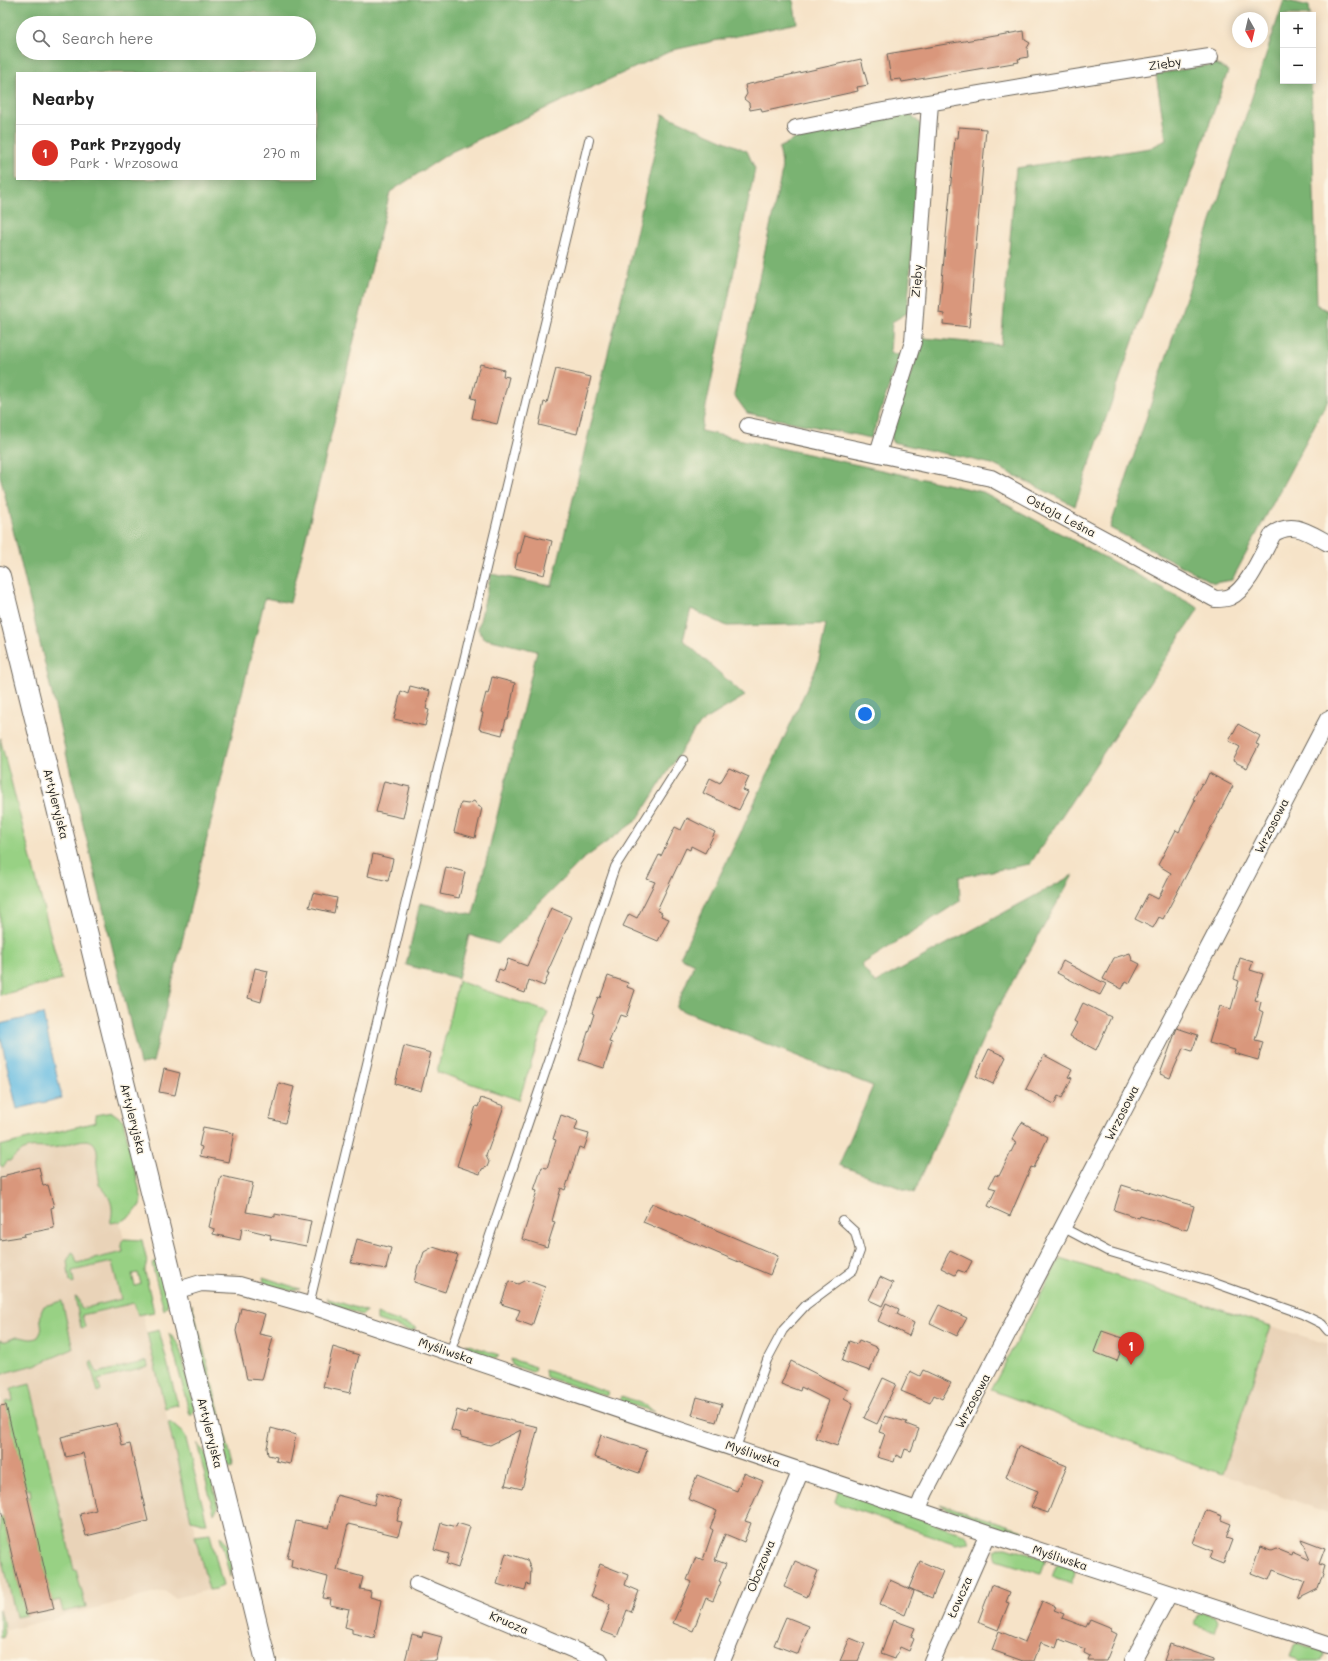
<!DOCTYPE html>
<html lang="en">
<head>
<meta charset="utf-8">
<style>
  :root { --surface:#fff; --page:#f2f2f2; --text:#222; --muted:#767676; --line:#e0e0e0; --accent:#d93025 }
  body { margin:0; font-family:Mali,sans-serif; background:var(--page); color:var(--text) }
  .controls { position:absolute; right:12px; top:12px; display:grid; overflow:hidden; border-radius:0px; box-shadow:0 2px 10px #0003 }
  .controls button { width:36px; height:36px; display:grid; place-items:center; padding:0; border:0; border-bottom:1px solid var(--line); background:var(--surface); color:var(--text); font:20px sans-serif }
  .compass { position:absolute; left:1232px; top:12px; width:36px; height:36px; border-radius:50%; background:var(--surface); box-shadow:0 2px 10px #0003; rotate:172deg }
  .you { position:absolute; left:865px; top:714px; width:14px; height:14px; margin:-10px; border:3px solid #fff; border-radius:50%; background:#1a73e8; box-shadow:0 0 0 6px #1a73e833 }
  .badge { display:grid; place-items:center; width:26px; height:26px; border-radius:50%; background:var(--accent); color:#fff; font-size:13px; font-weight:700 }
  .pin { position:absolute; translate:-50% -33px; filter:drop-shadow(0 1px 2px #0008) }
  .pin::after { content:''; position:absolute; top:21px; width:14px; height:12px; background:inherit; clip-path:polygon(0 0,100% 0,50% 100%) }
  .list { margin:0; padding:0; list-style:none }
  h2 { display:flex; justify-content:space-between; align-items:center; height:52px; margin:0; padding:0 16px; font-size:17px }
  h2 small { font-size:13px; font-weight:400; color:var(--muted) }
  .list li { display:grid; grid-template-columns:26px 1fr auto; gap:12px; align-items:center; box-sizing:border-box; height:56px; padding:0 16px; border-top:1px solid var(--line) }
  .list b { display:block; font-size:15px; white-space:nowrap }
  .list p { margin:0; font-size:13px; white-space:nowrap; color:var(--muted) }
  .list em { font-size:13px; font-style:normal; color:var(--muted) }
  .icon { flex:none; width:22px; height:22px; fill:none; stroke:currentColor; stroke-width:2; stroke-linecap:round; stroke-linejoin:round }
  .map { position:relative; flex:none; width:1328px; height:1661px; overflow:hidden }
  .search { position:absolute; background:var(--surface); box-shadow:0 2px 10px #0003; left:16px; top:16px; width:300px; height:44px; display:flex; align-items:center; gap:10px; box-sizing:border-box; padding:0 14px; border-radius:22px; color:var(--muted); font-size:15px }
  .panel { position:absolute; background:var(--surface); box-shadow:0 2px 10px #0003; left:16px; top:72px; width:300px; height:108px; border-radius:0px }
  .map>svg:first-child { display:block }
</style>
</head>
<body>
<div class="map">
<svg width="1328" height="1661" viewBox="0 0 1328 1661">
  <rect width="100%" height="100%" fill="#fcf5e5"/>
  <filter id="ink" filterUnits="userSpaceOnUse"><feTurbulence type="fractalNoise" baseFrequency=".025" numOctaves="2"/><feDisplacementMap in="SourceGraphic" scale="8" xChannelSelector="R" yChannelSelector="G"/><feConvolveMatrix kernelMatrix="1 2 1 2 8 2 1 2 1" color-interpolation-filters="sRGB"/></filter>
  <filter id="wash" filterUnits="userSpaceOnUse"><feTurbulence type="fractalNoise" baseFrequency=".012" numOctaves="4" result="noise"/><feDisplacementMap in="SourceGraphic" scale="16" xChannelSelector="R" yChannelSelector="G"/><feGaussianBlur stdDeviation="0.9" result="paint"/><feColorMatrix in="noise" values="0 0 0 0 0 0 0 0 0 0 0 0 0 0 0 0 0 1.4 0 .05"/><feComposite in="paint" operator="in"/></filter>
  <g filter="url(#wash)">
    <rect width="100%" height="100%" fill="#f6e3c8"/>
    <path fill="#e9d3b8" d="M 98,1122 L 115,1132 L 134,1214 L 120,1223 L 209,1590 L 175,1598 L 164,1591 L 4,1631 L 4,1636 L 0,1637 L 0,1146 Z
      M 1271,1326 L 1328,1344 L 1328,1513 L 1222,1474 Z"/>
    <path fill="#98d184" stroke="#5a7650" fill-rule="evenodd" d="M 0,738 L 62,980 L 0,995 Z
      M 458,981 L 548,1012 L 519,1100 L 437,1072 Z
      M 112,1112 L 123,1120 L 142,1200 C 137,1214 125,1222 110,1223 C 115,1208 111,1196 99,1185 C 100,1177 97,1172 97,1164 C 96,1160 98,1156 97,1152 C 95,1130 70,1145 58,1147 C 36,1151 30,1140 10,1161 L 7,1161 L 3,1167 L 0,1165 L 0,1146 L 96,1122 L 95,1115 Z
      M 124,1239 L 142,1240 L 147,1262 L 145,1268 L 145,1272 L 154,1312 L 138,1315 L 134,1303 L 82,1315 L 85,1327 L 83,1329 L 81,1328 L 75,1297 L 78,1298 L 81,1309 L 121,1299 L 112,1262 L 72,1271 L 74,1282 L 73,1284 L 70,1282 L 67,1261 L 72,1252 L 74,1253 L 77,1263 L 123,1252 L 121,1242 ZM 138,1273 L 141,1284 L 135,1286 L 132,1274 Z
      M 1060,1258 L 1271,1326 L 1222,1474 L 1211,1470 L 1210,1471 L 991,1390 Z
      M 156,1261 L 158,1261 L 168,1301 L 167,1307 L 164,1310 L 152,1264 Z
      M 263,1277 L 300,1289 L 291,1291 L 266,1284 L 264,1282 Z
      M 326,1298 L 366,1311 L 366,1312 L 362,1315 L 335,1306 Z
      M 62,1301 L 73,1349 L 38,1364 L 0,1374 L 0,1340 C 7,1343 9,1339 16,1337 C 24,1336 30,1342 38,1337 C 47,1325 35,1321 44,1306 Z
      M 192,1304 L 233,1466 L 232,1470 L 227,1466 L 190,1311 Z
      M 377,1314 L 416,1327 L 415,1329 L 411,1331 L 377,1320 Z
      M 159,1330 L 178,1406 L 176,1405 L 165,1408 L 147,1333 Z
      M 169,1333 L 179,1345 L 195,1409 L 192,1415 L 190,1415 Z
      M 466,1344 L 499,1355 L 498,1357 L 495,1359 L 471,1351 Z
      M 511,1359 L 536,1367 L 535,1370 L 532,1372 L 512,1365 Z
      M 92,1361 L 97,1373 L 147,1361 L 148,1367 L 98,1380 L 101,1390 L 98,1392 L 90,1363 Z
      M 545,1370 L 608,1392 L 608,1394 L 605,1396 L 546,1377 Z
      M 30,1384 L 74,1570 L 76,1570 L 86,1607 L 63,1612 L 60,1600 L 52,1602 L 27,1498 L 31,1497 L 30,1489 L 25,1490 L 5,1402 L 13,1401 L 11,1389 Z
      M 621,1396 L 641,1403 L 655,1412 L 622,1402 L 620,1398 Z
      M 168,1422 L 171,1423 L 185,1435 L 207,1523 L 202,1523 L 191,1520 Z
      M 197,1443 L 204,1453 L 208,1461 L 218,1507 L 214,1514 Z
      M 839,1490 L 966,1535 L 969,1542 L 956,1544 L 836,1503 L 835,1501 Z
      M 940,1504 L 1023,1530 L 1018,1534 L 948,1510 Z
      M 3,1517 L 26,1615 L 16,1617 L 0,1548 L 0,1518 Z
      M 210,1534 L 223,1586 L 216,1589 L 209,1590 L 195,1536 Z
      M 220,1536 C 231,1543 235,1565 230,1577 Z
      M 1000,1547 L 1007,1547 L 1044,1559 L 1045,1563 L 1041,1574 L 997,1560 L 994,1550 Z
      M 1059,1564 L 1074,1569 L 1075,1573 L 1071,1584 L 1052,1577 L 1056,1566 Z
      M 0,1609 L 3,1621 L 4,1636 L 0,1637 Z
      M 1202,1612 L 1216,1616 L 1218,1620 L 1214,1632 L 1195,1625 L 1199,1614 Z
      M 1298,1643 L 1323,1652 L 1324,1656 L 1322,1661 L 1302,1661 L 1290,1657 L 1294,1645 Z"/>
    <path fill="#7ab372" stroke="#4b6847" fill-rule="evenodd" d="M 0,0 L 793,0 L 797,23 L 673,50 L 451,152 L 390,192 L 290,603 L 265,598 L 153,1062 L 140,1064 L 0,475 ZM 23,23 L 309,23 L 309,53 L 23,53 ZM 17,73 L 315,73 L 315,179 L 17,179 Z
      M 1284,0 L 1309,6 L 1310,15 L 1283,15 L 1283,81 L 1311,81 L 1317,305 L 1328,311 L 1328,400 L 1232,580 L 1214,583 L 1110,528 Z
      M 1216,64 L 1228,71 L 1075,506 L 992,464 L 892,442 L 891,429 L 924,338 L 1001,345 L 1016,168 L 1150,148 L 1166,140 L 1156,74 Z
      M 910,113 L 922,126 L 907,313 L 892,322 L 890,353 L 900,355 L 871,438 L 747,413 L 734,395 L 782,171 L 781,158 L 779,148 L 798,137 Z
      M 663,114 L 747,151 L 755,169 L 701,431 L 983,492 L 1199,608 L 1030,864 L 959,877 L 960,901 L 861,965 L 875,983 L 1073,875 L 994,1014 L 914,1193 L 839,1165 L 873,1086 L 676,1008 L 694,964 L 680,957 L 741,832 L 818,664 L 826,624 L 727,626 L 691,609 L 683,640 L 745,696 L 705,720 L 694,731 L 637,820 L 582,860 L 498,944 L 469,935 L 458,978 L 406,965 L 420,903 L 473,915 L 537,651 L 483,638 L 478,629 L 491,574 L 552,586 L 624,287 Z"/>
    <path fill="#67bde3" stroke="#426c80" d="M 43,1014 L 62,1098 L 17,1109 L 0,1035 L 0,1024 Z"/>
    <g id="blocks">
      <path fill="#d9977b" d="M 1024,31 L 1025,40 L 1030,43 L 1027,48 L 1028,57 L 1018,59 L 1019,62 L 902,82 L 901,79 L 891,80 L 887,54 Z
        M 861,59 L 868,85 L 857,87 L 858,91 L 762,112 L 761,108 L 750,110 L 749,103 L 744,99 L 747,94 L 745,85 Z
        M 959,127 L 986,129 L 969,327 L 943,324 L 944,314 L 939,313 L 955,138 L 958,138 Z
        M 480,364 L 504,370 L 503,376 L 509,377 L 497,424 L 472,418 L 476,399 L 471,398 Z
        M 556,369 L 591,377 L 577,434 L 539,425 L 544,402 L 547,403 Z
        M 525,534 L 552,541 L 544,575 L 515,568 L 518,553 L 520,553 Z
        M 492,677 L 515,683 L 508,719 L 506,719 L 502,735 L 479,729 L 483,713 L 481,712 L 486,693 L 488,694 Z
        M 410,686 L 430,691 L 426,709 L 429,710 L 425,726 L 394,719 L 401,691 L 408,694 Z
        M 1238,724 L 1260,736 L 1256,744 L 1259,745 L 1247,768 L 1233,761 L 1240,747 L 1229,741 Z
        M 729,768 L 749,777 L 743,790 L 748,792 L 739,810 L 703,793 L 710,778 L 720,783 Z
        M 1209,773 L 1233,786 L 1163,919 L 1159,917 L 1153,928 L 1135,919 L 1148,894 L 1158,899 L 1171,873 L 1158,865 L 1176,830 L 1179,832 L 1195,800 L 1193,799 L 1198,790 L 1202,783 L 1204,784 Z
        M 384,781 L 410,787 L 403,818 L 376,812 Z
        M 474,801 L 478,806 L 482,808 L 475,838 L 454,832 L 461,803 L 468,804 Z
        M 687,818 L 715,832 L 705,853 L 691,846 L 690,850 L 686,848 L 657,910 L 662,913 L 661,916 L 669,919 L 658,941 L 623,926 L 629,914 L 637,918 L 655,882 L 647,879 L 659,855 L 661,856 L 675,827 L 681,830 Z
        M 373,854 L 393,859 L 388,881 L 368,876 Z
        M 446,867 L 465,872 L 459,898 L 440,894 Z
        M 313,893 L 337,898 L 334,913 L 309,907 Z
        M 551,908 L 572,917 L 547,973 L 549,973 L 544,986 L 529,980 L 525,993 L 495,982 L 499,969 L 504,971 L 508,959 L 527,966 Z
        M 1130,953 L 1132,960 L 1140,964 L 1130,983 L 1126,981 L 1122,989 L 1103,979 L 1114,958 Z
        M 1240,958 L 1253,962 L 1250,970 L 1263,974 L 1255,1000 L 1261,1002 L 1259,1010 L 1263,1012 L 1255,1040 L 1263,1042 L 1258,1060 L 1234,1053 L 1235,1050 L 1209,1043 L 1220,1006 L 1231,1009 L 1239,981 L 1234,979 Z
        M 1063,961 L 1106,984 L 1100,995 L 1057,973 Z
        M 255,968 L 268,971 L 261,1002 L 248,998 Z
        M 608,976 L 628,983 L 627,987 L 635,990 L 626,1017 L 620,1015 L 609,1042 L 612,1043 L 604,1068 L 579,1060 L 594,1014 L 592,1013 L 598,997 L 600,998 Z
        M 1083,1003 L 1111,1017 L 1096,1050 L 1070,1036 L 1077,1023 L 1074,1021 Z
        M 1177,1028 L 1198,1035 L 1192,1051 L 1183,1048 L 1170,1078 L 1160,1074 Z
        M 404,1046 L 431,1053 L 421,1091 L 395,1084 Z
        M 989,1049 L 1006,1057 L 993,1084 L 976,1076 Z
        M 1044,1055 L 1072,1070 L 1068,1077 L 1072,1078 L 1062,1098 L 1058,1096 L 1054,1104 L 1026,1089 Z
        M 164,1069 L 180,1073 L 175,1095 L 159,1092 Z
        M 279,1083 L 294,1087 L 285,1123 L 270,1119 Z
        M 481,1098 L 504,1106 L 486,1156 L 489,1162 L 487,1167 L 482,1169 L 480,1174 L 457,1166 L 476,1106 L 478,1107 Z
        M 561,1115 L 578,1121 L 575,1130 L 589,1134 L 584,1149 L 579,1147 L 565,1190 L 561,1188 L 552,1221 L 555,1222 L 547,1247 L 522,1239 L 537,1191 L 534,1190 L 542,1167 L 547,1168 L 556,1140 L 553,1139 Z
        M 1022,1122 L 1048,1137 L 1034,1168 L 1031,1167 L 1010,1216 L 988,1206 L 996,1189 L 989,1187 L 995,1175 L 999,1176 L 1016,1142 L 1012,1140 Z
        M 203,1127 L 234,1133 L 228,1162 L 200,1156 L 202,1147 L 199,1146 Z
        M 39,1167 L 43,1186 L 48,1185 L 54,1207 L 51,1208 L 54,1228 L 24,1234 L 25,1236 L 0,1240 L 0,1178 L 6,1177 L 6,1175 Z
        M 221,1176 L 253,1183 L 246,1212 L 275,1217 L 275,1214 L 311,1221 L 306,1246 L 270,1239 L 271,1235 L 242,1228 L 240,1240 L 213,1234 L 214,1229 L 209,1227 Z
        M 1122,1185 L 1138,1190 L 1138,1189 L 1194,1206 L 1187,1230 L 1140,1216 L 1139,1218 L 1114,1210 Z
        M 652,1203 L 778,1256 L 770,1275 L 643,1222 Z
        M 357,1239 L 391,1248 L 386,1269 L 351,1263 Z
        M 433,1247 L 458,1255 L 445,1292 L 414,1282 L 418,1265 L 420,1264 L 424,1252 Z
        M 950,1250 L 972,1261 L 966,1273 L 958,1270 L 955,1275 L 941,1268 Z
        M 880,1277 L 893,1283 L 882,1306 L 869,1300 Z
        M 526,1280 L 545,1287 L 532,1326 L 516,1320 L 520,1310 L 501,1304 L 509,1281 L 518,1284 Z
        M 886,1303 L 899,1309 L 897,1314 L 914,1323 L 909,1336 L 878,1321 Z
        M 939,1305 L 967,1318 L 957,1336 L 930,1323 Z
        M 241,1308 L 265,1314 L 259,1334 L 273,1337 L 262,1380 L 247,1379 L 236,1331 Z
        M 1102,1331 L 1125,1339 L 1117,1361 L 1094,1352 Z
        M 859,1340 L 878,1348 L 870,1371 L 842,1361 L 849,1341 L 857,1344 Z
        M 333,1347 L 359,1355 L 350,1393 L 323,1387 Z
        M 791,1361 L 848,1390 L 844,1398 L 853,1403 L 837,1446 L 815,1438 L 829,1401 L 801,1387 L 800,1391 L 781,1384 Z
        M 923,1370 L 951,1383 L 942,1399 L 934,1395 L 930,1403 L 901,1391 L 910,1371 L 920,1376 Z
        M 883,1378 L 896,1384 L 877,1424 L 864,1418 Z
        M 697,1397 L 722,1404 L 716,1422 L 692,1415 Z
        M 6,1405 L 54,1609 L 26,1615 L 0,1505 L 0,1406 Z
        M 457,1410 L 466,1413 L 467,1410 L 538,1427 L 522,1489 L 505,1485 L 521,1430 L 490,1445 L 461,1437 L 460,1433 L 451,1430 Z
        M 885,1416 L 907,1422 L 906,1424 L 919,1429 L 911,1451 L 905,1449 L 902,1458 L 896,1455 L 894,1462 L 877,1457 L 885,1434 L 879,1432 Z
        M 117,1423 L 122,1446 L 130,1444 L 148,1521 L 86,1536 L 80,1514 L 96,1510 L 83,1453 L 66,1457 L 61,1437 Z
        M 271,1428 L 296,1435 L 290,1464 L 276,1461 L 277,1457 L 268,1455 L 267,1448 Z
        M 601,1435 L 647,1450 L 639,1473 L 594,1457 Z
        M 1018,1446 L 1067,1466 L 1048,1513 L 1031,1507 L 1038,1491 L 1008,1479 L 1008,1478 L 1006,1477 Z
        M 744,1473 L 763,1481 L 745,1521 L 751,1523 L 744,1542 L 725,1534 L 715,1560 L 726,1564 L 719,1581 L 721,1582 L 713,1601 L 706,1598 L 693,1631 L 673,1623 L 691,1582 L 687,1580 L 696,1557 L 703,1560 L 713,1530 L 710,1528 L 717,1511 L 688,1499 L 697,1475 L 737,1491 Z
        M 377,1493 L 401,1501 L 397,1521 L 402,1522 L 398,1536 L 348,1524 L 337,1570 L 363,1577 L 360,1589 L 371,1591 L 370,1597 L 381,1600 L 374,1638 L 352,1633 L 352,1629 L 345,1627 L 349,1609 L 330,1605 L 331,1599 L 323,1598 L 328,1577 L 291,1567 L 292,1559 L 287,1558 L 296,1521 L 329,1528 L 337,1495 L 374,1505 Z
        M 1206,1510 L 1222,1516 L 1221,1520 L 1231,1524 L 1226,1538 L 1232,1540 L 1223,1564 L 1210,1559 L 1213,1551 L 1193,1543 Z
        M 441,1523 L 456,1527 L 457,1523 L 470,1527 L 458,1568 L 446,1564 L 449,1554 L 434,1550 Z
        M 1301,1539 L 1325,1548 L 1319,1564 L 1324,1566 L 1322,1573 L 1323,1574 L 1318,1589 L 1298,1599 L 1305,1582 L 1273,1570 L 1269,1580 L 1251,1573 L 1260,1547 L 1271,1551 L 1276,1549 L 1291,1555 L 1292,1552 L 1310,1560 Z
        M 506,1553 L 527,1560 L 531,1569 L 530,1585 L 527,1584 L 525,1590 L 510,1586 L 510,1588 L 497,1584 Z
        M 795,1561 L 818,1571 L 807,1597 L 784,1587 Z
        M 920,1561 L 943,1571 L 932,1598 L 909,1588 Z
        M 600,1564 L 628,1575 L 625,1585 L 639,1591 L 631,1612 L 627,1610 L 617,1637 L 601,1631 L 610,1608 L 609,1607 L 610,1604 L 591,1596 L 595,1586 L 593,1586 Z
        M 890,1580 L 914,1591 L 905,1615 L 880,1604 Z
        M 992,1585 L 1010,1592 L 1006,1602 L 1009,1603 L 998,1630 L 978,1622 Z
        M 1042,1601 L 1056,1607 L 1054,1610 L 1064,1614 L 1062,1618 L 1086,1627 L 1090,1619 L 1112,1628 L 1111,1631 L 1117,1634 L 1106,1661 L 1088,1661 L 1090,1656 L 1084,1653 L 1085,1649 L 1059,1639 L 1056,1648 L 1041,1642 L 1034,1661 L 1023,1661 L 992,1650 L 999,1631 L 1025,1642 Z
        M 786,1617 L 809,1626 L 798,1654 L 774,1645 Z
        M 893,1620 L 915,1628 L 911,1637 L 914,1639 L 909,1651 L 900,1647 L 895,1659 L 881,1654 Z
        M 423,1632 L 442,1637 L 436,1661 L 405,1661 L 412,1634 L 422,1637 Z
        M 850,1638 L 865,1644 L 858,1661 L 840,1661 Z
        M 1170,1644 L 1214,1659 L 1214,1661 L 1164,1661 Z"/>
    </g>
  </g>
  <g filter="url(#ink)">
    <use href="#blocks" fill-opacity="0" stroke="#686258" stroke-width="1"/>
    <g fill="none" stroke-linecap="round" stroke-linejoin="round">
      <defs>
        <path id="service" d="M 1064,1228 L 1107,1251 L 1209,1281 L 1302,1314 L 1322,1324 L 1328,1331
          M 309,1305 L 589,140
          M 450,1353 L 615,867 L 683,760
          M 736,1448 L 767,1360 L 783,1330 L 806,1305 L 853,1270 L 860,1251 L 855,1232 L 842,1220"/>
        <path id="minor" d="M 796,128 C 933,100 1071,78 1210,57
          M 748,426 L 991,478 L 1215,599 C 1220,599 1225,599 1230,597 C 1248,589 1263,552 1273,534 C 1293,520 1309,533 1328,543
          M 878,453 L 913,342 L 930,103
          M 175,1291 L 201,1283 L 239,1285 L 309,1305 L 988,1534 L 1328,1645
          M 918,1509 L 925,1492 C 1060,1235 1192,975 1328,719
          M 417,1584 L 600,1661
          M 722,1661 L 801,1470
          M 932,1661 L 988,1534
          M 1133,1661 L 1169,1594"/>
        <path id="tertiary" d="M 0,576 L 266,1661"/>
      </defs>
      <use href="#service" stroke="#686258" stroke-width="10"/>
      <use href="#minor" stroke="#686258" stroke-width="18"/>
      <use href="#tertiary" stroke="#686258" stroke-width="22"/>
      <use href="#service" stroke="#fff" stroke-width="8"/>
      <use href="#minor" stroke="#fff" stroke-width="16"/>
      <use href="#tertiary" stroke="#fff" stroke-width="20"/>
    </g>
  </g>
  <g text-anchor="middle" stroke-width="3" stroke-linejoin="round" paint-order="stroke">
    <g font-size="12" fill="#1c1c1c" stroke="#fcf5e5">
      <text transform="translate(1165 64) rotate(-9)" y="4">Zięby</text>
      <text transform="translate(917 281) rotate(-86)" y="4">Zięby</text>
      <text transform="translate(1061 516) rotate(28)" y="4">Ostoja Leśna</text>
      <text transform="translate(56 804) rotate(76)" y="4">Artyleryjska</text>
      <text transform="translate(1272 826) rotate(-63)" y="4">Wrzosowa</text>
      <text transform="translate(1122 1113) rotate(-63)" y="4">Wrzosowa</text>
      <text transform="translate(133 1119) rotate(76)" y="4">Artyleryjska</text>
      <text transform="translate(446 1351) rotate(19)" y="4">Myśliwska</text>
      <text transform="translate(973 1401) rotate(-62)" y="4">Wrzosowa</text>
      <text transform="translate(210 1433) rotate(76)" y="4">Artyleryjska</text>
      <text transform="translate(753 1454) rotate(19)" y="4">Myśliwska</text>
      <text transform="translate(1060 1558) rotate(18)" y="4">Myśliwska</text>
      <text transform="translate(761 1566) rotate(-68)" y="4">Obozowa</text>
      <text transform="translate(960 1597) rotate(-66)" y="4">Łowcza</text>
      <text transform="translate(509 1623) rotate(23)" y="4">Krucza</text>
    </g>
  </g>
</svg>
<div class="controls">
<button>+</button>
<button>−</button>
</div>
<svg class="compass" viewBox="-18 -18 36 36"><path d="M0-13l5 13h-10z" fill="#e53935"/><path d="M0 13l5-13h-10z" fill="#767676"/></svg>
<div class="you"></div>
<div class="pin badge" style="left:1131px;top:1365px">1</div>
<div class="search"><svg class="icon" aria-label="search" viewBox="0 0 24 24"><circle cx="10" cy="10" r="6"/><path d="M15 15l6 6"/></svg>Search here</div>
<section class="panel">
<h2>Nearby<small></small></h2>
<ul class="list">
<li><span class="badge">1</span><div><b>Park Przygody</b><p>Park · Wrzosowa</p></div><em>270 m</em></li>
</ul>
</section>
</div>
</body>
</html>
